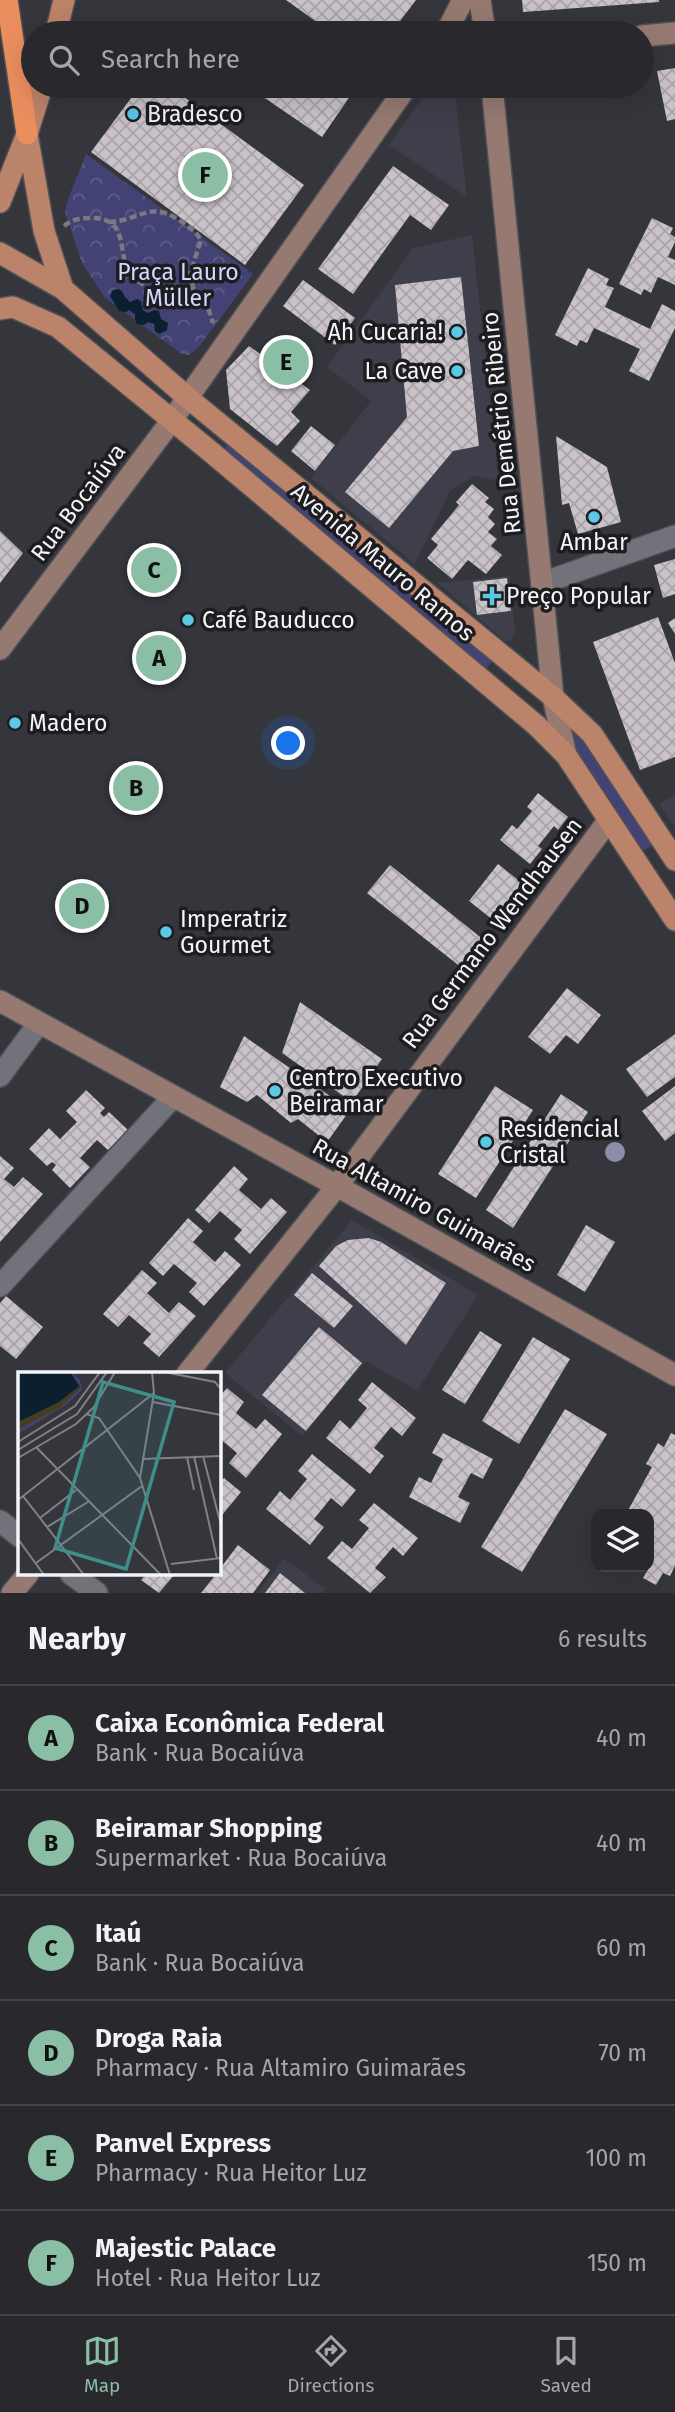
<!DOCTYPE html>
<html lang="en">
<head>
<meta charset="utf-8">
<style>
  :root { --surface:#28282d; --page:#343439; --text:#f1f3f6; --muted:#a5a6aa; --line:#444449; --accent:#8abfa5 }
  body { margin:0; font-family:"Fira Sans",sans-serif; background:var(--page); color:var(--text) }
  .controls { position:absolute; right:21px; bottom:21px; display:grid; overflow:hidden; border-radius:14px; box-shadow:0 7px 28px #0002 }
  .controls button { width:63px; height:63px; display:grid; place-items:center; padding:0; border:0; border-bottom:2px solid var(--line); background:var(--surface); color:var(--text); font:35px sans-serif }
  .you { position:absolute; left:289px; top:744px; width:24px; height:24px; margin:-18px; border:5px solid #fff; border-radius:50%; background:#1a73e8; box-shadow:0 0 0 10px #1a73e833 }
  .badge { display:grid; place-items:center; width:46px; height:46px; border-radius:50%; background:var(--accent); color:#111; font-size:23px; font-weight:700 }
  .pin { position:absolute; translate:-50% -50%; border:4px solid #fff; box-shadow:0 2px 7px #0006 }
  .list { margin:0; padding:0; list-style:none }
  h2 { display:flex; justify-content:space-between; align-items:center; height:91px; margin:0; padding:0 28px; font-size:30px }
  h2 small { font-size:23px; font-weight:400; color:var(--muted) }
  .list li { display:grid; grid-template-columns:46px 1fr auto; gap:21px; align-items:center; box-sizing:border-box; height:105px; padding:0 28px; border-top:2px solid var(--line) }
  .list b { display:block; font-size:26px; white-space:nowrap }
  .list p { margin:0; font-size:23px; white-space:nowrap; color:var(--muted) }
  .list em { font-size:23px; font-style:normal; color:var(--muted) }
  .icon { flex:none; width:38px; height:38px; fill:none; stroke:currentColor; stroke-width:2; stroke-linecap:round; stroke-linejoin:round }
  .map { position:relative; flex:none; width:675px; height:1593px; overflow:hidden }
  .search { position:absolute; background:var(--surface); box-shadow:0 7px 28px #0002; left:21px; right:21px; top:21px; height:77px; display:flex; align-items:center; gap:18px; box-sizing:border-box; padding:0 24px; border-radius:38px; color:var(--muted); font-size:26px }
  .sheet { height:721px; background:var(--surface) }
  nav { display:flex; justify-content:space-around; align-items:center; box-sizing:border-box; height:98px; border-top:2px solid var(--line); background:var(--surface); font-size:19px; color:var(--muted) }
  nav a { display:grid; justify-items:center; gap:4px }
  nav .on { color:var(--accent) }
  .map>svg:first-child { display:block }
</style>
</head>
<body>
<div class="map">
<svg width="675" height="1593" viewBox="0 0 675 1593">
  <defs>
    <pattern id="park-crowns" width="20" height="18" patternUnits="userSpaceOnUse" patternTransform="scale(1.75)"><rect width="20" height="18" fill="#434274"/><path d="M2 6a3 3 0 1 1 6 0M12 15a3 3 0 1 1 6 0" fill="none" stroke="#5f5e89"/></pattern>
    <pattern id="building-cross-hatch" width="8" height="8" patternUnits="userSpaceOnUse" patternTransform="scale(1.75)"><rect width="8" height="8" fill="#c9c2c8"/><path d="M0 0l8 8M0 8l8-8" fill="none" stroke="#a9a4a9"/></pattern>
  </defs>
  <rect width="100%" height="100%" fill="#35353c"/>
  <path fill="#3e3f4b" d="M 431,86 L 454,86 L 467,197 L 389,145 Z
    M 472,235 L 499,481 L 475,476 L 450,491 L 415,564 L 311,478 L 371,401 L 327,367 L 413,248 Z
    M 509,576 L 515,630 L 511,641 L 505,641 L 438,583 Z
    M 675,794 L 675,827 L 659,804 Z
    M 352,1220 L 478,1295 L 417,1391 L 366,1361 L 302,1436 L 225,1373 Z
    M 284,1558 L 325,1589 L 322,1593 L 257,1593 Z"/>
  <path fill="#434274" d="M 231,441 L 495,658 L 485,671 L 220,453 Z
    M 567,720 L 594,745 L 657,843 L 639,853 L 575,754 Z"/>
  <path fill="url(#park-crowns)" d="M 86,154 L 253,274 L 199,347 L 189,355 L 182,354 L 105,298 L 82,263 L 65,212 L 68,199 Z"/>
  <path fill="#0a2031" d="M 118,289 L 122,291 L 125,297 L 130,302 L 137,299 L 141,301 L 143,310 L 148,313 L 154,310 L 159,311 L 161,319 L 168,323 L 167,330 L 159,334 L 155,331 L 154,324 L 148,322 L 144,325 L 137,324 L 135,320 L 135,314 L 129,310 L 126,312 L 119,311 L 110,296 L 113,290 Z"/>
  <path fill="url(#building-cross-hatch)" d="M 286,0 L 416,0 L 391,33 L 332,33 Z
    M 522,0 L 659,0 L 659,2 L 523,12 Z
    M 257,26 L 268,33 L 251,33 Z
    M 675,68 L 675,119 L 667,121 L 657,71 Z
    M 140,86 L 169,86 L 304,185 L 245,265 L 91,152 Z
    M 247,86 L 344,86 L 353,92 L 322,137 Z
    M 393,166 L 449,205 L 431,230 L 410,215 L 353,294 L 318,269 Z
    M 652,218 L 673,228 L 670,234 L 675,237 L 675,242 L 668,257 L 675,260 L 675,285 L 658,277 L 651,293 L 644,289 L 641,295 L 619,284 Z
    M 588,268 L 609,279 L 606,285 L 614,288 L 605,307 L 650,329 L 662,304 L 675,311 L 675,328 L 649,381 L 629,371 L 640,349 L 594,328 L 587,343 L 580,340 L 577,346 L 555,335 Z
    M 461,277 L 479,446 L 453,451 L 389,528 L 345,492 L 407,417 L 395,285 Z
    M 303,280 L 355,318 L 335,345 L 283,306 Z
    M 249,346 L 310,390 L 291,412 L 300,421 L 277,446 L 230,409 L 226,370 Z
    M 311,426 L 335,445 L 315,471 L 291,451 Z
    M 556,436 L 607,467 L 621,522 L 578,534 L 569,503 L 562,505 Z
    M 472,484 L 489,498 L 485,502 L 494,509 L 488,517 L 495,524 L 488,532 L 497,539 L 491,546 L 502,555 L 486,574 L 468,560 L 452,579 L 427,558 L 438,545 L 431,539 L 459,505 L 456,502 Z
    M 0,531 L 23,553 L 0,583 Z
    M 675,559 L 675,594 L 663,598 L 654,565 Z
    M 507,578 L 511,611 L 477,615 L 473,582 Z
    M 658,617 L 675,663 L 675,757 L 640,770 L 593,642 Z
    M 675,618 L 675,634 L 668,623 Z
    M 538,793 L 568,817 L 558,830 L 554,826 L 538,846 L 542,849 L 530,864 L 500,840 L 512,825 L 517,829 L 532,811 L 527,807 Z
    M 498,864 L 522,883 L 493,920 L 469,901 Z
    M 390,865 L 484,940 L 462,968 L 367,893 Z
    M 567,988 L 601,1015 L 578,1044 L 566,1035 L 550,1054 L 528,1037 Z
    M 300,1002 L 382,1059 L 352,1102 L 282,1053 Z
    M 675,1034 L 675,1077 L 647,1097 L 626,1069 Z
    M 244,1036 L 350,1110 L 327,1142 L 298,1119 L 291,1123 L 257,1095 L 247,1102 L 220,1087 Z
    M 495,1086 L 533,1110 L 476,1198 L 438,1174 Z
    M 675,1086 L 675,1133 L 665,1141 L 642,1111 Z
    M 86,1090 L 105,1108 L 100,1113 L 104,1117 L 109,1112 L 128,1130 L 108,1150 L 97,1140 L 80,1158 L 90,1167 L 70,1188 L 52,1170 L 56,1165 L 52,1162 L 47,1166 L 29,1149 L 49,1128 L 60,1139 L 77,1122 L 66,1111 Z
    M 561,1094 L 588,1112 L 513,1228 L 486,1210 Z
    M 0,1156 L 14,1168 L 4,1179 L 14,1187 L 23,1177 L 43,1194 L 0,1242 Z
    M 234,1166 L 248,1179 L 239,1190 L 261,1209 L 271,1198 L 287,1212 L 250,1254 L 234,1239 L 242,1230 L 220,1211 L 209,1223 L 195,1210 Z
    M 188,1218 L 203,1231 L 193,1242 L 215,1262 L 225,1251 L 241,1265 L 204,1306 L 189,1292 L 197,1283 L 174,1264 L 163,1276 L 149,1263 Z
    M 586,1225 L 615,1242 L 585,1292 L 557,1275 Z
    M 369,1238 L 381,1242 L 446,1283 L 406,1345 L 319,1266 L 336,1246 L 348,1240 Z
    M 142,1270 L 157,1283 L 147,1293 L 169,1313 L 179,1302 L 196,1316 L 159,1357 L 143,1343 L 151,1334 L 129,1315 L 118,1327 L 103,1314 Z
    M 312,1273 L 353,1306 L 334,1328 L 294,1295 Z
    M 6,1296 L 43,1327 L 16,1359 L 0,1346 L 0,1303 Z
    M 319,1327 L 362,1363 L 306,1431 L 262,1395 Z
    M 480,1331 L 502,1345 L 465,1404 L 442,1390 Z
    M 533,1337 L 570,1359 L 519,1444 L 482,1421 Z
    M 372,1382 L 416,1418 L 402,1436 L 391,1427 L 374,1448 L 384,1456 L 370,1474 L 326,1438 L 340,1420 L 350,1429 L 367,1408 L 358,1400 Z
    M 227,1388 L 244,1402 L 236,1413 L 256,1429 L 265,1419 L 282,1434 L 246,1478 L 229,1463 L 237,1453 L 219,1438 L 219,1397 Z
    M 565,1409 L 607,1434 L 522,1572 L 481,1547 Z
    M 443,1433 L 493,1459 L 483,1479 L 471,1473 L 458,1497 L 470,1503 L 460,1523 L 409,1497 L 419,1477 L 431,1483 L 443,1459 L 432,1453 Z
    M 671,1433 L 675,1435 L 675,1566 L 670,1576 L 663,1573 L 656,1585 L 643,1578 L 650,1566 L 649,1514 L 626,1514 L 652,1467 L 646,1464 L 658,1443 L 664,1447 Z
    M 312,1454 L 356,1490 L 342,1507 L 331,1498 L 314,1519 L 324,1527 L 310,1545 L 266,1509 L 280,1491 L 290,1500 L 307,1479 L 298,1471 Z
    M 224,1478 L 241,1492 L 219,1519 L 219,1484 Z
    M 374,1503 L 418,1538 L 403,1556 L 393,1547 L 375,1568 L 386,1577 L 370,1593 L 327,1558 L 342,1541 L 352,1549 L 369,1528 L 359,1520 Z
    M 238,1545 L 270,1570 L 253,1593 L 201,1593 L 216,1574 L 219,1574 L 219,1570 Z
    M 280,1573 L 305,1593 L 265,1593 Z
    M 146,1574 L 175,1574 L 159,1593 L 141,1580 Z"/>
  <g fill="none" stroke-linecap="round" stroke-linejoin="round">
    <defs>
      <path id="street" d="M 543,583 L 675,536
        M 0,1076 L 39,1023
        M 0,1286 L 173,1097
        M 0,1521 L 19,1536
        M 71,1574 L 97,1593"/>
      <path id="secondary" d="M 480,0 L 485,33
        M 446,33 L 463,0
        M 642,36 L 675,33
        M 492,86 L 553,697 L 566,755
        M 0,649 L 172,420 L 407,86
        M 0,1001 L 337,1186 L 675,1375
        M 187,1374 L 337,1186 L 608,821
        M 12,1593 L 28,1574"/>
      <path id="primary" d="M 56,33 L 64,0
        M 27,134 L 44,231 L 63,289
        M 0,202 L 27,134 L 42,86
        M 0,253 L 63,289 L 188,398 L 553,697 L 592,734 L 675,860
        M 0,309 L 13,307 L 58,327 L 205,447 L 536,725 L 566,755 L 675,920"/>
      <path id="highway" d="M 7,0 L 27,134"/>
    </defs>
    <use href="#street" stroke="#505156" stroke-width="24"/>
    <use href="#secondary" stroke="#505156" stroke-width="24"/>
    <use href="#primary" stroke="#505156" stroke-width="24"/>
    <use href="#highway" stroke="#505156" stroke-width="24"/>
    <path stroke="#79797f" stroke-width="4.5" stroke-dasharray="7 3.5" stroke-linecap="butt" d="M 109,222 C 144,220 149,198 185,224 C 192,229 197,233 201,240 L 190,274 L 193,288
      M 64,226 C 71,220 80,218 89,218 C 130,216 117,253 129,272 C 133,278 140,283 146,286 C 162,296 176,286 193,288 L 206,301 L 213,323"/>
    <use href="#street" stroke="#72727a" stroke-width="21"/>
    <use href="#secondary" stroke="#967a72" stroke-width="21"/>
    <use href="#primary" stroke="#bb8369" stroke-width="21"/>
    <use href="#highway" stroke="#eb8e5e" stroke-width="21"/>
  </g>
  <circle fill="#8c8ea7" cx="615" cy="1152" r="10"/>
  <g fill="#5bc8e6" stroke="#1d1d20" stroke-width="2.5">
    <circle cx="133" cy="114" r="7"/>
    <circle cx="457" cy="332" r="7"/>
    <circle cx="457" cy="371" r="7"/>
    <circle cx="594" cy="517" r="7"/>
    <path d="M488.5 585.5h7v7h7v7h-7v7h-7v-7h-7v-7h7z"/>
    <circle cx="188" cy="620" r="7"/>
    <circle cx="15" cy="723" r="7"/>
    <circle cx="166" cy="932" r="7"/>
    <circle cx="275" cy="1091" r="7"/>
    <circle cx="486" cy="1142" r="7"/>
  </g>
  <g text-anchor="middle" stroke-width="7" stroke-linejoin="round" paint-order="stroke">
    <g font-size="23" fill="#f4f5f9" stroke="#1d1d20" text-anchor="start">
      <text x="147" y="122">Bradesco</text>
      <text x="443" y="340" text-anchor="end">Ah Cucaria!</text>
      <text x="443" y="379" text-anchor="end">La Cave</text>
      <text x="594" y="550" text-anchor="middle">Ambar</text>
      <text x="506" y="604">Preço Popular</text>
      <text x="202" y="628">Café Bauducco</text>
      <text x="29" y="731">Madero</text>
      <text x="180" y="927">Imperatriz<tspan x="180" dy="26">Gourmet</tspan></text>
      <text x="289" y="1086">Centro Executivo<tspan x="289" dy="26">Beiramar</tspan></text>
      <text x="500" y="1137">Residencial<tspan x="500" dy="26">Cristal</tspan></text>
    </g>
    <g font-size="23" fill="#d3d6fe" stroke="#1d1d20">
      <text x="178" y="280">Praça Lauro<tspan x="178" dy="26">Müller</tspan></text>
    </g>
    <g font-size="23" fill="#f4f5f9" stroke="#1d1d20">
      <text transform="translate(501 423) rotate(-96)" y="8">Rua Demétrio Ribeiro</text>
      <text transform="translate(78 502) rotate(-53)" y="8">Rua Bocaiúva</text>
      <text transform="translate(383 562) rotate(40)" y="8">Avenida Mauro Ramos</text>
      <text transform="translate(492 933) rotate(-53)" y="8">Rua Germano Wendhausen</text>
      <text transform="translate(424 1205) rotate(29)" y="8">Rua Altamiro Guimarães</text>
    </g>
  </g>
  <g transform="translate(18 1372)">
    <rect width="203" height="203" fill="#35353c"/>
    <path d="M 52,0 L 61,7 L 64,14 L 63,19 L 48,33 L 0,62 L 0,57 L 42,35 L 63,15 Z" fill="#434274"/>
    <path d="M 63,15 L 43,35 L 0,57 L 0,50 Z" fill="#463d1d"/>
    <path d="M 0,0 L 52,0 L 61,14 L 41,30 L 0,50 Z" fill="#0a2031"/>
    <path fill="none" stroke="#818288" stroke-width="2" d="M 146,0 L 197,10 L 203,17M 135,30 L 203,43M 68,42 L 81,46 L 122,106 L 152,203M 0,70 L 57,34 L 82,0M 18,75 L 143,203M 0,78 L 59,42 L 89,0M 176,84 L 199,187M 185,84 L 203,153M 169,85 L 176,118M 0,86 L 58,52 L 76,35 L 97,0M 124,87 L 203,84M 122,106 L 136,21 L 134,0M 5,124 L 66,203M 0,128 L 136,21M 22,146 L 58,118M 29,155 L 70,130M 0,167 L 26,203M 18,191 L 124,114M 153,192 L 203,186"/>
    <path fill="#3d8f8a" fill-opacity="0.15" stroke="#3d8f8a" stroke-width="3.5" d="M 85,10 L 156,30 L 108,197 L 37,176 Z"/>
    <rect width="203" height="203" fill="none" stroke="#f4f5f9" stroke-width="3.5"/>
  </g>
</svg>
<div class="controls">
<button><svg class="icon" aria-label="layers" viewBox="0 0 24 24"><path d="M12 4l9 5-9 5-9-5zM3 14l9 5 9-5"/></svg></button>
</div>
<div class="you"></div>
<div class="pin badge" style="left:159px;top:658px">A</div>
<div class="pin badge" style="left:136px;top:788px">B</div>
<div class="pin badge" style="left:154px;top:570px">C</div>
<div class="pin badge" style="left:82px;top:906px">D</div>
<div class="pin badge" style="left:286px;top:362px">E</div>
<div class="pin badge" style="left:205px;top:175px">F</div>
<div class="search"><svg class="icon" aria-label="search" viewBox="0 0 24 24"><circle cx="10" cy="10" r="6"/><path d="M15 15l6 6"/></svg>Search here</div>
</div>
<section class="sheet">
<h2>Nearby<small>6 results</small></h2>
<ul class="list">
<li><span class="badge">A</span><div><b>Caixa Econômica Federal</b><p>Bank · Rua Bocaiúva</p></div><em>40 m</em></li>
<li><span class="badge">B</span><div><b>Beiramar Shopping</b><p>Supermarket · Rua Bocaiúva</p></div><em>40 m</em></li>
<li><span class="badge">C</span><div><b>Itaú</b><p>Bank · Rua Bocaiúva</p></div><em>60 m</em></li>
<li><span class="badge">D</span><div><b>Droga Raia</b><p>Pharmacy · Rua Altamiro Guimarães</p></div><em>70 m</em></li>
<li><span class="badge">E</span><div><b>Panvel Express</b><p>Pharmacy · Rua Heitor Luz</p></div><em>100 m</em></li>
<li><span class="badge">F</span><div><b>Majestic Palace</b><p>Hotel · Rua Heitor Luz</p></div><em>150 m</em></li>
</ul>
</section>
<nav>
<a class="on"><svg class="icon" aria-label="map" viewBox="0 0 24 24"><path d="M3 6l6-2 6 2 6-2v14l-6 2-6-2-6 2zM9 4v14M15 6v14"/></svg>Map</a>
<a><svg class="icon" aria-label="directions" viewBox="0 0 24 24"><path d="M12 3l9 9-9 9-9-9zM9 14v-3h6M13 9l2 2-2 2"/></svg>Directions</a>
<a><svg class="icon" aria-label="saved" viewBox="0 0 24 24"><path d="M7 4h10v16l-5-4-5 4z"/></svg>Saved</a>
</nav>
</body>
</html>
